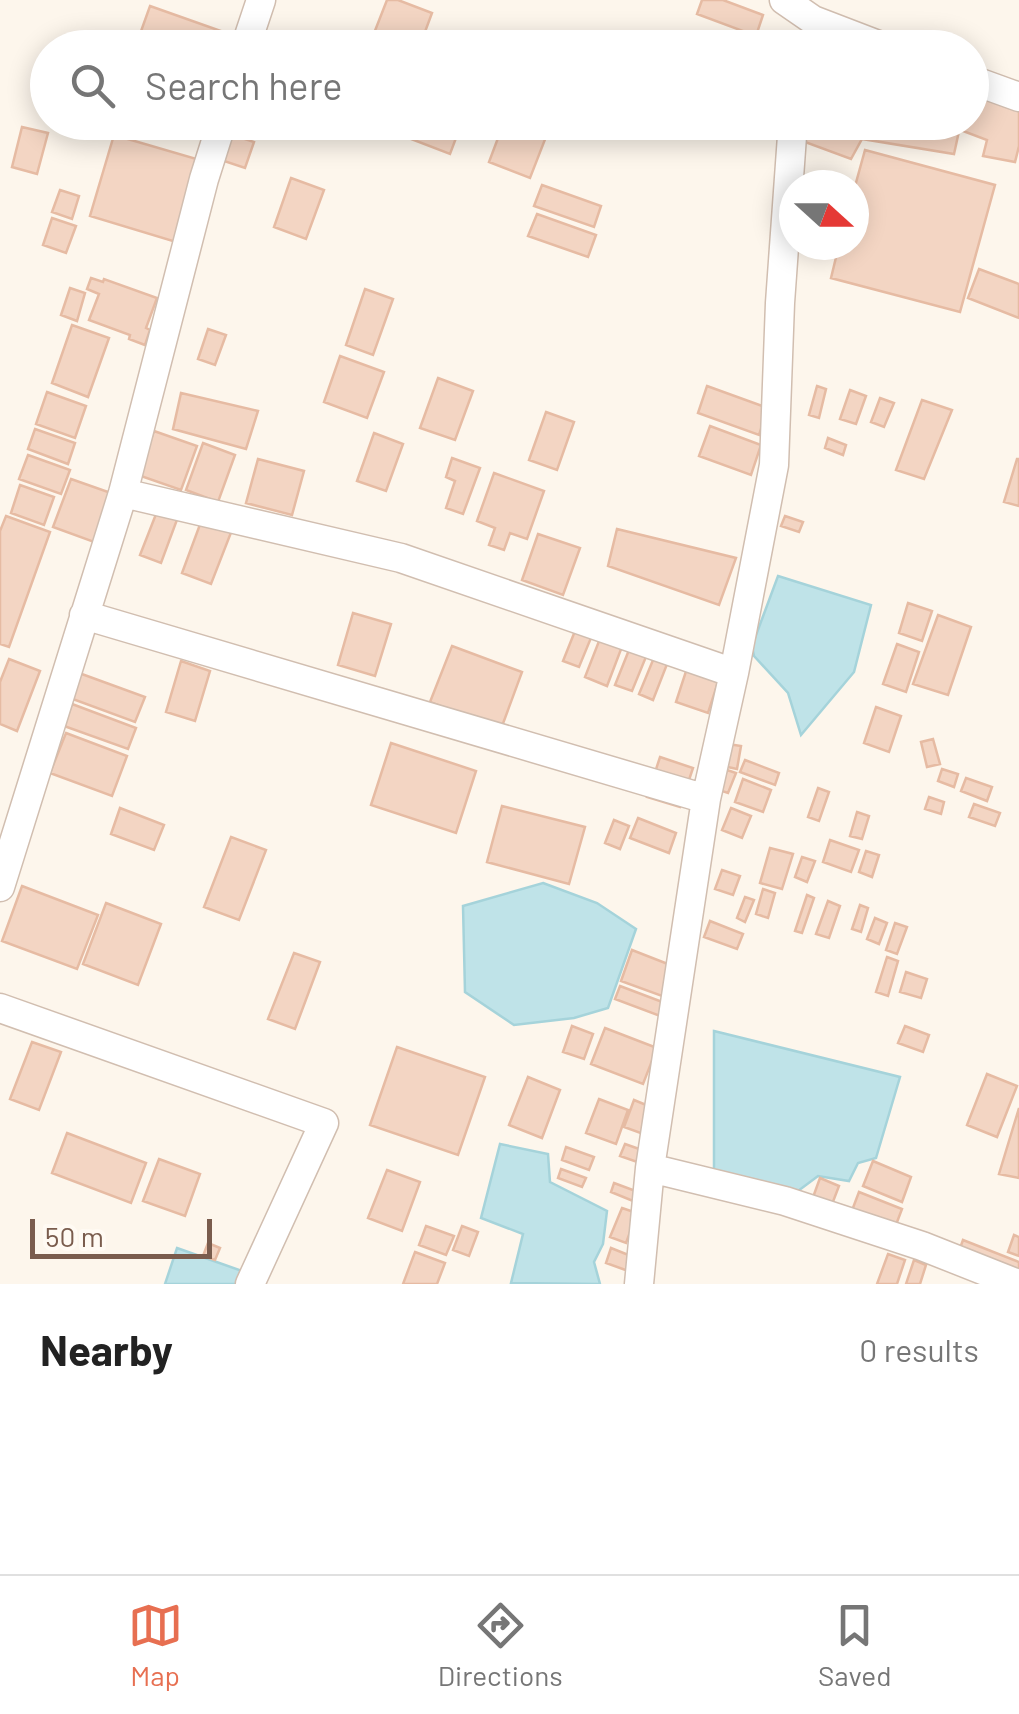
<!DOCTYPE html>
<html lang="en">
<head>
<meta charset="utf-8">
<style>
  :root { --surface:#fff; --page:#f6f6f6; --text:#222; --muted:#767676; --line:#e0e0e0; --accent:#e76f51 }
  body { margin:0; font-family:Barlow,sans-serif; background:var(--page); color:var(--text) }
  .compass { position:absolute; left:779px; top:170px; width:90px; height:90px; border-radius:50%; background:var(--surface); box-shadow:0 5px 25px #0003; rotate:111deg }
  .scale { position:absolute; left:30px; bottom:25px; width:182px; box-sizing:border-box; padding-left:10px; border:5px solid #7a5c4d; border-top:0; font-size:28px; line-height:35px; white-space:nowrap; color:#7a5c4d; -webkit-text-stroke:8px #fffaf3; paint-order:stroke }
  .list { margin:0; padding:0; list-style:none }
  h2 { display:flex; justify-content:space-between; align-items:center; height:130px; margin:0; padding:0 40px; font-size:42px }
  h2 small { font-size:32px; font-weight:400; color:var(--muted) }
  .icon { flex:none; width:55px; height:55px; fill:none; stroke:currentColor; stroke-width:2; stroke-linecap:round; stroke-linejoin:round }
  .map { position:relative; flex:none; width:1019px; height:1284px; overflow:hidden }
  .search { position:absolute; background:var(--surface); box-shadow:0 5px 25px #0003; left:30px; right:30px; top:30px; height:110px; display:flex; align-items:center; gap:25px; box-sizing:border-box; padding:0 35px; border-radius:55px; color:var(--muted); font-size:38px }
  .sheet { height:290px; background:var(--surface) }
  nav { display:flex; justify-content:space-around; align-items:center; box-sizing:border-box; height:140px; border-top:2px solid var(--line); background:var(--surface); font-size:28px; color:var(--muted) }
  nav a { display:grid; justify-items:center; gap:5px }
  nav .on { color:var(--accent) }
  .map>svg:first-child { display:block }
</style>
</head>
<body>
<div class="map">
<svg width="1019" height="1284" viewBox="0 0 1019 1284">
  <rect width="100%" height="100%" fill="#fdf6ec"/>
  <path fill="#bfe3e8" stroke="#a5d3da" stroke-width="2.5" d="M 778,576 L 871,605 L 854,672 L 801,735 L 788,693 L 754,656 L 752,646 Z
    M 543,883 L 597,903 L 636,929 L 608,1008 L 574,1018 L 514,1025 L 465,992 L 463,906 Z
    M 714,1031 L 900,1077 L 876,1158 L 858,1163 L 849,1181 L 818,1176 L 798,1191 L 714,1176 Z
    M 500,1144 L 548,1154 L 550,1182 L 607,1211 L 603,1244 L 594,1262 L 600,1284 L 511,1283 L 523,1234 L 481,1218 Z
    M 177,1248 L 242,1271 L 236,1284 L 165,1284 Z"/>
  <path fill="#f3d5c3" stroke="#e6bba3" stroke-width="2.5" d="M 387,0 L 398,0 L 432,13 L 419,48 L 369,46 Z
    M 702,0 L 723,0 L 763,15 L 756,36 L 697,14 Z
    M 150,6 L 235,36 L 231,48 L 135,48 Z
    M 976,93 L 1019,109 L 1019,146 L 1015,162 L 983,156 L 987,140 L 963,131 L 966,122 L 972,122 Z
    M 412,122 L 462,122 L 450,154 L 406,137 Z
    M 504,122 L 551,124 L 530,178 L 489,162 Z
    M 810,122 L 961,122 L 954,154 L 862,139 L 851,159 L 805,142 Z
    M 22,127 L 48,133 L 37,174 L 12,167 Z
    M 227,133 L 254,142 L 245,168 L 218,159 Z
    M 114,135 L 200,160 L 176,242 L 90,216 Z
    M 865,150 L 995,185 L 960,312 L 831,278 L 839,245 L 854,245 L 854,190 Z
    M 291,178 L 324,190 L 306,239 L 274,227 Z
    M 542,185 L 601,206 L 594,227 L 534,206 Z
    M 60,190 L 79,196 L 72,219 L 52,212 Z
    M 537,214 L 596,235 L 588,257 L 528,236 Z
    M 52,218 L 76,226 L 66,253 L 43,245 Z
    M 979,269 L 1019,284 L 1019,318 L 968,298 Z
    M 91,278 L 103,282 L 104,279 L 157,298 L 146,328 L 150,330 L 145,345 L 129,339 L 130,335 L 89,320 L 99,294 L 87,289 Z
    M 70,288 L 85,293 L 77,321 L 61,315 Z
    M 365,289 L 393,299 L 373,355 L 346,345 Z
    M 72,325 L 109,338 L 88,397 L 52,383 Z
    M 208,329 L 226,335 L 215,365 L 198,359 Z
    M 340,356 L 384,372 L 367,418 L 324,402 Z
    M 438,378 L 473,391 L 455,440 L 420,428 Z
    M 707,386 L 768,408 L 759,435 L 698,413 Z
    M 817,386 L 826,389 L 819,418 L 809,415 Z
    M 850,390 L 866,396 L 856,424 L 840,419 Z
    M 47,392 L 86,406 L 75,438 L 36,424 Z
    M 181,393 L 258,411 L 246,449 L 173,429 Z
    M 880,398 L 894,403 L 884,427 L 871,422 Z
    M 922,400 L 952,410 L 924,479 L 896,470 Z
    M 546,412 L 574,422 L 557,470 L 529,460 Z
    M 710,426 L 761,445 L 751,475 L 699,456 Z
    M 35,429 L 75,443 L 68,464 L 28,449 Z
    M 154,431 L 197,446 L 181,490 L 138,475 Z
    M 374,433 L 403,444 L 386,491 L 357,481 Z
    M 828,438 L 846,445 L 843,455 L 825,448 Z
    M 203,443 L 235,455 L 218,502 L 186,490 Z
    M 28,455 L 70,470 L 61,494 L 19,479 Z
    M 452,458 L 480,468 L 463,514 L 446,508 L 455,481 L 446,477 Z
    M 258,459 L 304,471 L 292,515 L 246,503 Z
    M 1017,459 L 1019,459 L 1019,506 L 1004,502 Z
    M 494,473 L 544,491 L 527,539 L 510,533 L 504,550 L 489,545 L 495,528 L 477,521 Z
    M 71,479 L 111,493 L 94,542 L 53,527 Z
    M 20,485 L 54,497 L 44,525 L 11,513 Z
    M 158,509 L 178,517 L 161,563 L 140,555 Z
    M 6,516 L 50,532 L 9,647 L 0,644 L 0,531 Z
    M 785,516 L 803,522 L 799,532 L 781,526 Z
    M 202,519 L 232,530 L 211,584 L 182,573 Z
    M 617,529 L 736,558 L 719,605 L 608,566 Z
    M 538,534 L 580,548 L 563,595 L 522,580 Z
    M 908,603 L 932,611 L 922,641 L 899,633 Z
    M 353,613 L 391,624 L 375,676 L 338,665 Z
    M 938,615 L 971,627 L 948,695 L 913,684 Z
    M 577,626 L 593,633 L 579,667 L 563,661 Z
    M 601,636 L 623,644 L 607,686 L 585,677 Z
    M 633,640 L 650,647 L 632,691 L 615,685 Z
    M 897,644 L 919,652 L 906,692 L 883,684 Z
    M 452,646 L 522,672 L 501,729 L 430,702 Z
    M 658,648 L 671,654 L 653,700 L 639,694 Z
    M 9,659 L 40,671 L 17,731 L 0,724 L 0,682 Z
    M 181,661 L 210,671 L 195,721 L 166,712 Z
    M 689,662 L 721,673 L 708,713 L 676,702 Z
    M 79,673 L 145,697 L 135,722 L 70,698 Z
    M 72,704 L 136,728 L 128,749 L 64,726 Z
    M 876,707 L 901,716 L 889,752 L 864,743 Z
    M 66,733 L 127,756 L 112,796 L 50,773 Z
    M 933,739 L 940,764 L 927,767 L 921,742 Z
    M 391,743 L 476,771 L 456,833 L 371,805 Z
    M 728,744 L 741,746 L 737,769 L 723,766 Z
    M 660,757 L 693,768 L 680,807 L 647,797 Z
    M 745,760 L 779,773 L 775,785 L 740,772 Z
    M 942,769 L 958,774 L 954,787 L 938,781 Z
    M 727,770 L 736,773 L 728,793 L 719,790 Z
    M 966,778 L 992,787 L 987,801 L 961,791 Z
    M 743,779 L 771,790 L 763,812 L 735,802 Z
    M 818,788 L 829,792 L 819,821 L 808,817 Z
    M 929,797 L 944,802 L 941,814 L 925,809 Z
    M 974,804 L 1000,813 L 995,826 L 969,817 Z
    M 502,806 L 585,827 L 569,884 L 487,862 Z
    M 120,808 L 164,825 L 154,850 L 111,834 Z
    M 731,808 L 751,816 L 742,838 L 722,830 Z
    M 857,812 L 869,816 L 862,839 L 850,836 Z
    M 638,818 L 676,833 L 669,853 L 630,838 Z
    M 614,820 L 629,826 L 620,849 L 605,843 Z
    M 231,837 L 266,850 L 239,920 L 204,907 Z
    M 830,840 L 859,850 L 851,872 L 823,862 Z
    M 770,848 L 793,854 L 782,889 L 760,883 Z
    M 866,851 L 879,855 L 872,877 L 859,872 Z
    M 802,857 L 815,861 L 807,882 L 795,877 Z
    M 722,870 L 740,876 L 733,895 L 715,889 Z
    M 22,886 L 98,915 L 77,969 L 2,941 Z
    M 763,889 L 775,893 L 768,918 L 756,914 Z
    M 807,895 L 814,898 L 802,933 L 795,931 Z
    M 745,897 L 754,900 L 745,922 L 737,918 Z
    M 828,901 L 840,906 L 829,938 L 816,934 Z
    M 106,903 L 161,924 L 138,985 L 83,964 Z
    M 860,905 L 868,908 L 861,932 L 852,929 Z
    M 875,918 L 887,923 L 879,944 L 867,939 Z
    M 710,921 L 743,934 L 737,949 L 704,937 Z
    M 895,923 L 907,927 L 897,954 L 886,950 Z
    M 632,950 L 673,966 L 662,996 L 621,981 Z
    M 294,953 L 320,962 L 295,1029 L 268,1019 Z
    M 887,957 L 898,961 L 888,996 L 876,992 Z
    M 906,972 L 927,979 L 921,998 L 900,992 Z
    M 620,986 L 665,1003 L 660,1016 L 615,999 Z
    M 572,1026 L 593,1034 L 584,1059 L 563,1052 Z
    M 905,1026 L 929,1035 L 923,1052 L 898,1043 Z
    M 605,1028 L 657,1048 L 643,1084 L 591,1064 Z
    M 32,1042 L 61,1052 L 39,1110 L 10,1099 Z
    M 397,1047 L 485,1077 L 458,1155 L 370,1125 Z
    M 987,1074 L 1017,1086 L 997,1137 L 967,1125 Z
    M 528,1077 L 560,1090 L 542,1138 L 509,1125 Z
    M 599,1099 L 628,1110 L 616,1144 L 586,1133 Z
    M 634,1100 L 656,1109 L 646,1135 L 624,1127 Z
    M 1019,1108 L 1019,1178 L 999,1174 Z
    M 67,1133 L 146,1163 L 131,1203 L 52,1173 Z
    M 625,1144 L 645,1151 L 640,1163 L 620,1156 Z
    M 566,1147 L 594,1157 L 589,1170 L 562,1160 Z
    M 159,1159 L 200,1174 L 185,1216 L 143,1201 Z
    M 873,1161 L 911,1177 L 902,1202 L 863,1186 Z
    M 561,1169 L 586,1178 L 582,1187 L 558,1178 Z
    M 387,1170 L 420,1182 L 402,1231 L 368,1218 Z
    M 820,1178 L 839,1186 L 831,1207 L 812,1200 Z
    M 614,1183 L 641,1193 L 638,1203 L 611,1192 Z
    M 859,1192 L 902,1209 L 894,1230 L 851,1213 Z
    M 622,1208 L 637,1213 L 626,1243 L 610,1237 Z
    M 426,1226 L 454,1236 L 446,1255 L 419,1245 Z
    M 462,1226 L 478,1232 L 469,1256 L 453,1250 Z
    M 1014,1235 L 1019,1237 L 1019,1256 L 1008,1252 Z
    M 963,1240 L 1019,1262 L 1019,1275 L 959,1251 Z
    M 208,1243 L 220,1248 L 215,1260 L 203,1256 Z
    M 611,1248 L 636,1258 L 631,1272 L 606,1263 Z
    M 415,1252 L 445,1263 L 437,1284 L 403,1284 Z
    M 888,1254 L 905,1260 L 897,1284 L 877,1284 Z
    M 914,1260 L 926,1265 L 920,1284 L 906,1284 Z"/>
  <g fill="none" stroke-linecap="round" stroke-linejoin="round">
    <defs>
      <path id="minor" d="M 784,0 L 813,20 L 886,48
        M 245,48 L 261,0
        M 972,80 L 1019,97
        M 123,493 L 401,558 L 734,673
        M 84,615 L 706,799
        M 0,887 L 123,493 L 204,179 L 222,122
        M 0,1008 L 324,1123 L 250,1284
        M 650,1168 L 785,1201 L 922,1246 L 1018,1284
        M 639,1284 L 650,1168 L 706,799 L 734,673 L 774,465 L 780,303 L 793,122"/>
    </defs>
    <use href="#minor" stroke="#d1beb0" stroke-width="31"/>
    <use href="#minor" stroke="#fff" stroke-width="28"/>
  </g>
</svg>
<svg class="compass" viewBox="-18 -18 36 36"><path d="M0-13l5 13h-10z" fill="#e53935"/><path d="M0 13l5-13h-10z" fill="#767676"/></svg>
<div class="scale">50 m</div>
<div class="search"><svg class="icon" aria-label="search" viewBox="0 0 24 24"><circle cx="10" cy="10" r="6"/><path d="M15 15l6 6"/></svg>Search here</div>
</div>
<section class="sheet">
<h2>Nearby<small>0 results</small></h2>
<ul class="list">
</ul>
</section>
<nav>
<a class="on"><svg class="icon" aria-label="map" viewBox="0 0 24 24"><path d="M3 6l6-2 6 2 6-2v14l-6 2-6-2-6 2zM9 4v14M15 6v14"/></svg>Map</a>
<a><svg class="icon" aria-label="directions" viewBox="0 0 24 24"><path d="M12 3l9 9-9 9-9-9zM9 14v-3h6M13 9l2 2-2 2"/></svg>Directions</a>
<a><svg class="icon" aria-label="saved" viewBox="0 0 24 24"><path d="M7 4h10v16l-5-4-5 4z"/></svg>Saved</a>
</nav>
</body>
</html>
